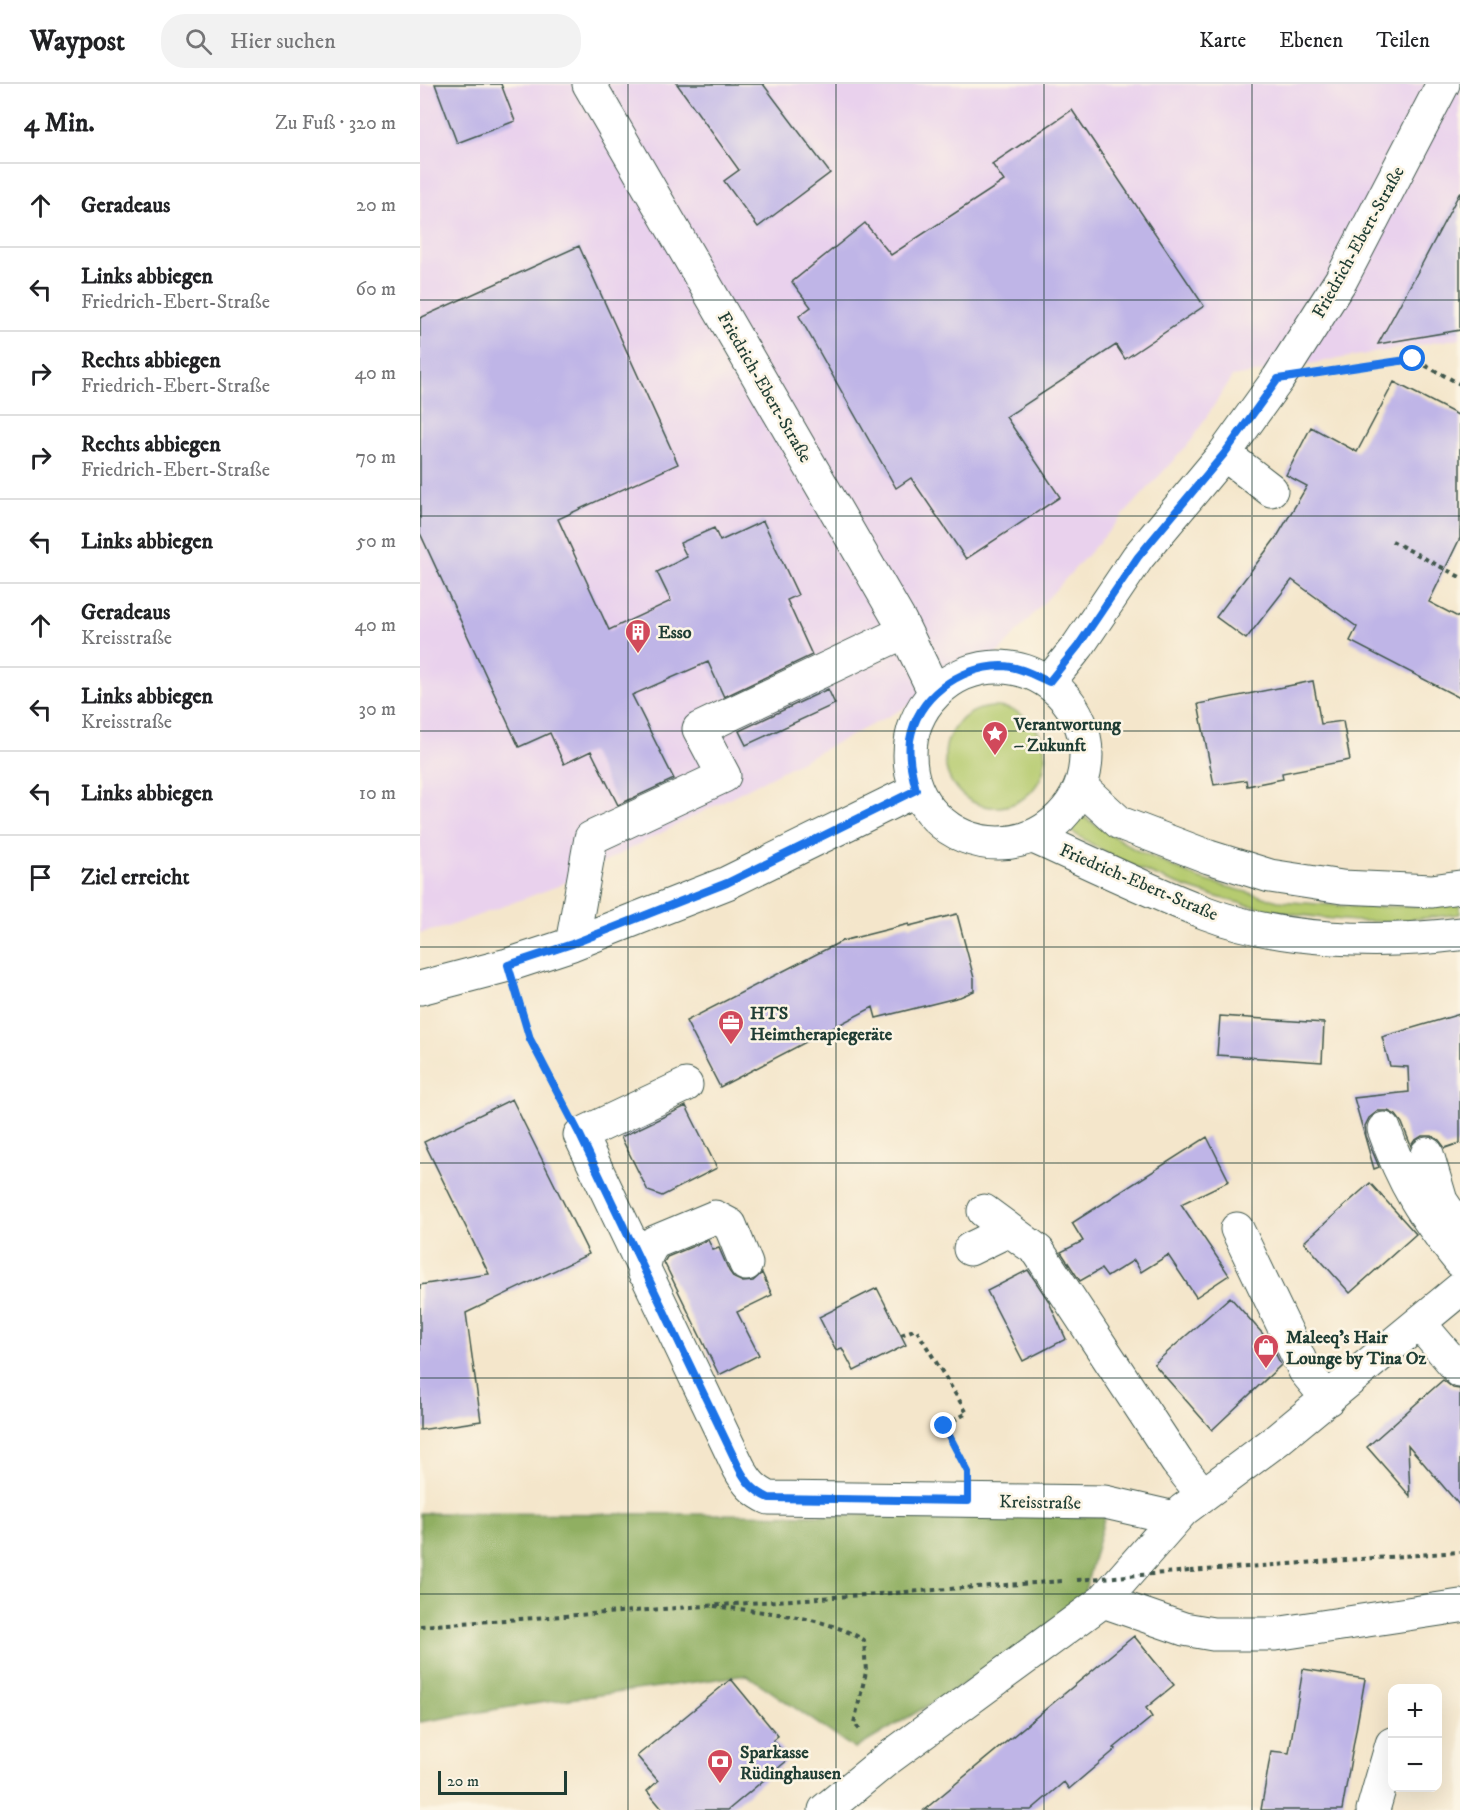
<!DOCTYPE html>
<html lang="de">
<head>
<meta charset="utf-8">
<style>
  :root { --surface:#fff; --page:#f2f2f2; --text:#202124; --muted:#757577; --line:#e0e0e0 }
  body { margin:0; font-family:"IM FELL DW Pica",serif; background:var(--page); color:var(--text) }
  .controls { position:absolute; right:18px; bottom:18px; display:grid; overflow:hidden; border-radius:12px; box-shadow:0 6px 24px #0002 }
  .controls button { width:54px; height:54px; display:grid; place-items:center; padding:0; border:0; border-bottom:2px solid var(--line); background:var(--surface); color:var(--text); font:30px sans-serif }
  .scale { position:absolute; left:18px; bottom:15px; width:129px; box-sizing:border-box; padding-left:6px; border:3px solid #1f3d34; border-top:0; font-size:16px; line-height:21px; white-space:nowrap; color:#1f3d34; -webkit-text-stroke:4px #fcf5e5; paint-order:stroke }
  .stop { position:absolute; width:18px; height:18px; margin:-14px; border:4px solid #1a73e8; border-radius:50%; background:#fff }
  .stop.end { background:#1a73e8; border-color:#fff; box-shadow:0 2px 6px #0008 }
  .list { margin:0; padding:0; list-style:none }
  h2 { display:flex; justify-content:space-between; align-items:center; height:78px; margin:0; padding:0 24px; font-size:26px }
  h2 small { font-size:20px; font-weight:400; color:var(--muted) }
  .list li { display:grid; grid-template-columns:39px 1fr auto; gap:18px; align-items:center; box-sizing:border-box; height:84px; padding:0 24px; border-top:2px solid var(--line) }
  .list b { display:block; font-size:22px; white-space:nowrap }
  .list p { margin:0; font-size:20px; white-space:nowrap; color:var(--muted) }
  .list em { font-size:20px; font-style:normal; color:var(--muted) }
  .icon { flex:none; width:33px; height:33px; fill:none; stroke:currentColor; stroke-width:2; stroke-linecap:round; stroke-linejoin:round }
  .map { position:relative; flex:none; width:1040px; height:1726px; overflow:hidden }
  header { display:flex; align-items:center; gap:36px; box-sizing:border-box; height:84px; padding:0 30px; background:var(--surface); border-bottom:2px solid var(--line) }
  header strong { font-size:28px }
  nav { display:flex; gap:33px; margin-inline-start:auto; font-size:21px }
  .search { width:420px; height:54px; background:var(--page); display:flex; align-items:center; gap:15px; box-sizing:border-box; padding:0 21px; border-radius:24px; color:var(--muted); font-size:22px }
  main { display:flex }
  aside { flex:1; background:var(--surface) }
  .map>svg:first-child { display:block }
</style>
</head>
<body>
<header>
<strong>Waypost</strong>
<div class="search"><svg class="icon" aria-label="search" viewBox="0 0 24 24"><circle cx="10" cy="10" r="6"/><path d="M15 15l6 6"/></svg>Hier suchen</div>
<nav><a>Karte</a><a>Ebenen</a><a>Teilen</a></nav>
</header>
<main>
<aside>
<h2>4 Min.<small>Zu Fuß · 320 m</small></h2>
<ul class="list">
<li><svg class="icon" aria-label="ahead" viewBox="0 0 24 24"><path d="M12 20V5M6 11l6-6 6 6"/></svg><div><b>Geradeaus</b></div><em>20 m</em></li>
<li><svg class="icon" aria-label="left" viewBox="0 0 24 24"><path d="M17 20v-9H6M10 6l-5 5 5 5"/></svg><div><b>Links abbiegen</b><p>Friedrich-Ebert-Straße</p></div><em>60 m</em></li>
<li><svg class="icon" aria-label="right" viewBox="0 0 24 24"><path d="M7 20v-9h11M14 6l5 5-5 5"/></svg><div><b>Rechts abbiegen</b><p>Friedrich-Ebert-Straße</p></div><em>40 m</em></li>
<li><svg class="icon" aria-label="right" viewBox="0 0 24 24"><path d="M7 20v-9h11M14 6l5 5-5 5"/></svg><div><b>Rechts abbiegen</b><p>Friedrich-Ebert-Straße</p></div><em>70 m</em></li>
<li><svg class="icon" aria-label="left" viewBox="0 0 24 24"><path d="M17 20v-9H6M10 6l-5 5 5 5"/></svg><div><b>Links abbiegen</b></div><em>50 m</em></li>
<li><svg class="icon" aria-label="ahead" viewBox="0 0 24 24"><path d="M12 20V5M6 11l6-6 6 6"/></svg><div><b>Geradeaus</b><p>Kreisstraße</p></div><em>40 m</em></li>
<li><svg class="icon" aria-label="left" viewBox="0 0 24 24"><path d="M17 20v-9H6M10 6l-5 5 5 5"/></svg><div><b>Links abbiegen</b><p>Kreisstraße</p></div><em>30 m</em></li>
<li><svg class="icon" aria-label="left" viewBox="0 0 24 24"><path d="M17 20v-9H6M10 6l-5 5 5 5"/></svg><div><b>Links abbiegen</b></div><em>10 m</em></li>
<li><svg class="icon" aria-label="arrive" viewBox="0 0 24 24"><path d="M6 21V4h12l-3 4 3 4H6"/></svg><div><b>Ziel erreicht</b></div></li>
</ul>
</aside>
<div class="map">
<svg width="1040" height="1726" viewBox="0 0 1040 1726">
  <rect width="100%" height="100%" fill="#fcf5e5"/>
  <filter id="ink" filterUnits="userSpaceOnUse"><feTurbulence type="fractalNoise" baseFrequency=".0167" numOctaves="2"/><feDisplacementMap in="SourceGraphic" scale="12" xChannelSelector="R" yChannelSelector="G"/><feConvolveMatrix kernelMatrix="1 2 1 2 8 2 1 2 1" color-interpolation-filters="sRGB"/></filter>
  <filter id="wash" filterUnits="userSpaceOnUse"><feTurbulence type="fractalNoise" baseFrequency=".008" numOctaves="4" result="noise"/><feDisplacementMap in="SourceGraphic" scale="24" xChannelSelector="R" yChannelSelector="G"/><feGaussianBlur stdDeviation="1.35" result="paint"/><feColorMatrix in="noise" values="0 0 0 0 0 0 0 0 0 0 0 0 0 0 0 0 0 1.4 0 .05"/><feComposite in="paint" operator="in"/></filter>
  <g filter="url(#wash)">
    <rect width="100%" height="100%" fill="#f4e6cb"/>
    <path fill="#e9d1ed" d="M 0,0 L 1040,0 L 1040,254 L 812,293 L 771,357 L 566,582 L 138,802 L 24,844 L 0,849 Z"/>
    <path fill="#b6cb70" stroke="#6a8452" stroke-width="1.5" d="M525 673a50 50 0 1 1 100 0a50 50 0 1 1-100 0Z
      M 659,730 L 714,765 L 780,795 L 858,817 L 939,823 L 1004,822 L 1040,817 L 1040,830 C 1006,834 969,839 935,837 C 858,831 778,813 709,780 C 688,771 668,758 649,746 Z"/>
    <path fill="#90af62" stroke="#58764b" stroke-width="1.5" d="M 0,1429 L 685,1432 L 658,1532 L 435,1665 L 327,1591 L 90,1623 L 0,1638 Z"/>
    <g id="blocks">
      <path fill="#bfb5e7" d="M 15,0 L 81,0 L 95,37 L 37,59 Z
        M 257,0 L 343,0 L 410,89 L 338,143 L 304,97 L 319,86 Z
        M 652,26 L 784,222 L 705,275 L 696,261 L 586,333 L 640,413 L 546,475 L 491,394 L 476,404 L 379,232 L 391,223 L 372,198 L 445,139 L 471,171 L 584,97 L 572,80 Z
        M 1040,108 L 1040,246 L 958,260 L 1002,180 Z
        M 159,162 L 258,380 L 138,435 L 189,546 L 251,517 L 237,488 L 267,473 L 260,459 L 294,444 L 300,457 L 343,437 L 378,511 L 367,516 L 392,571 L 304,613 L 288,578 L 212,611 L 254,695 L 198,721 L 171,667 L 144,680 L 130,649 L 99,663 L 0,449 L 0,234 Z
        M 974,298 L 1040,332 L 1040,454 L 1009,518 L 1040,534 L 1040,614 L 930,557 L 937,543 L 872,496 L 826,555 L 796,533 L 858,451 L 887,402 L 866,391 L 891,343 L 937,368 Z
        M 893,597 L 901,640 L 923,637 L 930,676 L 862,689 L 863,695 L 827,702 L 826,696 L 794,701 L 778,620 Z
        M 408,605 L 415,620 L 326,661 L 319,647 Z
        M 537,830 L 554,894 L 554,907 L 540,913 L 456,934 L 453,923 L 300,1003 L 266,937 L 422,857 L 489,840 L 489,842 Z
        M 1040,930 L 1040,1059 L 1025,1064 L 1019,1056 L 1012,1052 L 1002,1052 L 994,1057 L 991,1062 L 982,1039 L 976,1031 L 968,1027 L 958,1027 L 949,1034 L 945,1042 L 946,1052 L 959,1083 L 954,1085 L 934,1014 L 989,1008 L 988,983 L 970,982 L 962,953 Z
        M 800,932 L 904,939 L 902,978 L 797,971 Z
        M 92,1015 L 169,1170 L 46,1229 L 61,1337 L 0,1346 L 0,1201 L 69,1190 L 4,1058 Z
        M 266,1022 L 297,1084 L 242,1112 L 228,1107 L 201,1053 Z
        M 787,1053 L 809,1097 L 761,1120 L 809,1191 L 776,1213 L 748,1171 L 721,1188 L 714,1176 L 687,1193 L 681,1185 L 660,1197 L 641,1168 L 663,1157 L 652,1139 Z
        M 950,1099 L 996,1150 L 930,1209 L 884,1158 Z
        M 288,1156 L 293,1166 L 299,1164 L 309,1187 L 314,1194 L 323,1198 L 333,1197 L 342,1189 L 352,1211 L 317,1228 L 339,1271 L 299,1291 L 244,1178 L 247,1173 Z
        M 608,1186 L 628,1216 L 646,1255 L 603,1277 L 567,1207 Z
        M 457,1204 L 486,1261 L 434,1287 L 422,1264 L 416,1266 L 399,1233 Z
        M 810,1213 L 850,1258 L 861,1281 L 792,1346 L 734,1280 Z
        M 1023,1296 L 1033,1304 L 1040,1305 L 1040,1422 L 988,1361 L 990,1412 L 947,1363 Z
        M 714,1552 L 754,1601 L 726,1624 L 732,1633 L 694,1664 L 696,1665 L 649,1705 L 644,1698 L 611,1726 L 504,1726 Z
        M 883,1585 L 945,1595 L 922,1726 L 841,1726 L 851,1667 L 869,1669 Z
        M 311,1595 L 358,1652 L 353,1656 L 369,1675 L 308,1726 L 243,1726 L 227,1707 L 238,1697 L 217,1672 Z"/>
    </g>
  </g>
  <g filter="url(#ink)">
    <use href="#blocks" fill-opacity="0" stroke="#3f564b" stroke-width="1.5"/>
    <g fill="none" stroke-linecap="round" stroke-linejoin="round">
      <defs>
        <path id="minor" d="M 169,0 L 480,537 L 515,609
          M 804,370 L 851,406
          M490 671a88 88 0 1 1 176 0a88 88 0 1 1-176 0Z
          M 629,598 L 658,562 L 718,473 L 804,370 L 858,295 L 921,196 L 1023,0
          M 662,704 L 700,739 L 789,773 L 850,792 L 922,803 L 1012,807 L 1040,803
          M 614,753 C 671,779 728,807 786,829 C 862,858 961,860 1040,850
          M 152,860 L 171,754 L 304,692 L 279,645 L 484,548
          M 0,904 L 88,881 L 152,860 L 307,799 L 496,706
          M 266,1001 L 160,1051 L 319,1384 C 327,1399 334,1407 349,1414 L 685,1418 L 755,1434
          M 964,1045 C 983,1100 1004,1132 1040,1177
          M 1007,1070 L 1021,1117 L 1040,1145
          M 564,1127 L 618,1167 L 757,1378 L 783,1411
          M 817,1145 L 885,1287 L 908,1315
          M 550,1165 L 589,1146
          M 224,1188 C 224,1175 227,1167 235,1158 L 295,1133 L 310,1141 L 326,1180
          M 999,1239 L 1040,1287
          M 683,1517 L 764,1545 L 793,1550 L 855,1550 L 1040,1522
          M 405,1726 L 466,1676 L 683,1517 L 763,1426 L 857,1356 L 1040,1205
          M 953,1726 L 972,1660"/>
      </defs>
      <use href="#minor" stroke="#3f564b" stroke-width="35"/>
      <path stroke="#3f564b" stroke-width="4" stroke-dasharray="4.5 4.5" stroke-linecap="butt" d="M 909,287 L 993,275 L 1040,300
        M 972,457 L 1040,493
        M 99,918 L 110,955 L 143,1018
        M 481,1251 L 496,1245 L 547,1329 L 524,1342 L 543,1379
        M 770,1487 L 1040,1468
        M 294,1522 C 344,1529 399,1530 444,1556 L 446,1588 L 434,1639 L 442,1648
        M 0,1542 L 643,1497"/>
      <use href="#minor" stroke="#fff" stroke-width="33"/>
      <path stroke="#3f564b" stroke-width="4" stroke-dasharray="4.5 4.5" stroke-linecap="butt" d="M 657,1496 L 770,1487"/>
    </g>
  </g>
  <g fill="none" stroke-linecap="round" stroke-linejoin="round" filter="url(#ink)">
    <path stroke="#1a73e8" stroke-width="8" d="M 524,1342 L 548,1388 L 548,1417 L 349,1414 C 334,1407 327,1399 319,1384 L 160,1051 L 110,955 L 88,881 L 152,860 L 307,799 L 496,706 C 492,689 488,674 490,656 C 497,613 539,583 581,582 C 598,582 614,591 629,598 L 658,562 L 718,473 L 804,370 L 858,295 L 993,275"/>
  </g>
  <path fill="none" stroke="#1f3d34" stroke-width="1.5" stroke-opacity="0.55" d="M 208,0 L 208,1726M 416,0 L 416,1726M 624,0 L 624,1726M 832,0 L 832,1726M 0,216 L 1040,216M 0,432 L 1040,432M 0,647 L 1040,647M 0,863 L 1040,863M 0,1079 L 1040,1079M 0,1294 L 1040,1294M 0,1510 L 1040,1510"/>
  <defs>
    <symbol id="building-pin" viewBox="-11 -11 22 30"><path d="M0 17L-7.5 6A9.5 9.5 0 1 1 7.5 6Z" fill="#d1495b" stroke="#fcf5e5"/><path d="M-4-6H4V6H1V3H-1V6H-4ZM-2.5-4.3h1.7v1.8h-1.7ZM.8-4.3h1.7v1.8H.8ZM-2.5-1h1.7V.8h-1.7ZM.8-1h1.7V.8H.8Z" fill="#fff"/></symbol>
    <symbol id="sight-pin" viewBox="-11 -11 22 30"><path d="M0 17L-7.5 6A9.5 9.5 0 1 1 7.5 6Z" fill="#d1495b" stroke="#fcf5e5"/><path d="M0-6L1.8-2.2L6-1.7L2.9 1.2L3.7 5.4L0 3.3L-3.7 5.4L-2.9 1.2L-6-1.7L-1.8-2.2Z" fill="#fff"/></symbol>
    <symbol id="office-pin" viewBox="-11 -11 22 30"><path d="M0 17L-7.5 6A9.5 9.5 0 1 1 7.5 6Z" fill="#d1495b" stroke="#fcf5e5"/><path d="M-6-3h4V-5.5h4V-3h4V5H-6ZM-1-4.5V-3h2v-1.5ZM-6 0V1H6V0Z" fill="#fff"/></symbol>
    <symbol id="shop-pin" viewBox="-11 -11 22 30"><path d="M0 17L-7.5 6A9.5 9.5 0 1 1 7.5 6Z" fill="#d1495b" stroke="#fcf5e5"/><path d="M-5-2.5h2.3a2.7 3.5 0 0 1 5.4 0H5L5.5 6h-11ZM-1.5-2.5h3a1.5 2.3 0 0 0-3 0Z" fill="#fff"/></symbol>
    <symbol id="bank-pin" viewBox="-11 -11 22 30"><path d="M0 17L-7.5 6A9.5 9.5 0 1 1 7.5 6Z" fill="#d1495b" stroke="#fcf5e5"/><path d="M-6-4H6V4H-6ZM0-2.3a2.3 2.3 0 1 0 0 4.6a2.3 2.3 0 1 0 0-4.6Z" fill="#fff"/></symbol>
  </defs>
  <g fill-rule="evenodd">
    <use href="#building-pin" x="203" y="533" width="30" height="40"/>
    <use href="#sight-pin" x="560" y="635" width="30" height="40"/>
    <use href="#office-pin" x="296" y="924" width="30" height="40"/>
    <use href="#shop-pin" x="831" y="1248" width="30" height="40"/>
    <use href="#bank-pin" x="285" y="1663" width="30" height="40"/>
  </g>
  <g text-anchor="middle" stroke-width="5" stroke-linejoin="round" paint-order="stroke">
    <g font-size="18" fill="#1f3d34" stroke="#fcf5e5">
      <text transform="translate(938 158) rotate(-61)" y="6">Friedrich-Ebert-Straße</text>
      <text transform="translate(345 303) rotate(60)" y="6">Friedrich-Ebert-Straße</text>
      <text transform="translate(719 798) rotate(23)" y="6">Friedrich-Ebert-Straße</text>
      <text transform="translate(620 1418) rotate(1)" y="6">Kreisstraße</text>
    </g>
    <g font-size="18" font-weight="bold" fill="#1f3d34" stroke="#fcf5e5" text-anchor="start">
      <text x="238" y="554">Esso</text>
      <text x="594" y="646">Verantwortung<tspan x="594" dy="21">– Zukunft</tspan></text>
      <text x="330" y="935">HTS<tspan x="330" dy="21">Heimtherapiegeräte</tspan></text>
      <text x="866" y="1259">Maleeq’s Hair<tspan x="866" dy="21">Lounge by Tina Oz</tspan></text>
      <text x="320" y="1674">Sparkasse<tspan x="320" dy="21">Rüdinghausen</tspan></text>
    </g>
  </g>
</svg>
<div class="controls">
<button>+</button>
<button>−</button>
</div>
<div class="scale">20 m</div>
<div class="stop" style="left:993px;top:275px"></div>
<div class="stop end" style="left:524px;top:1342px"></div>
</div>
</main>
</body>
</html>
